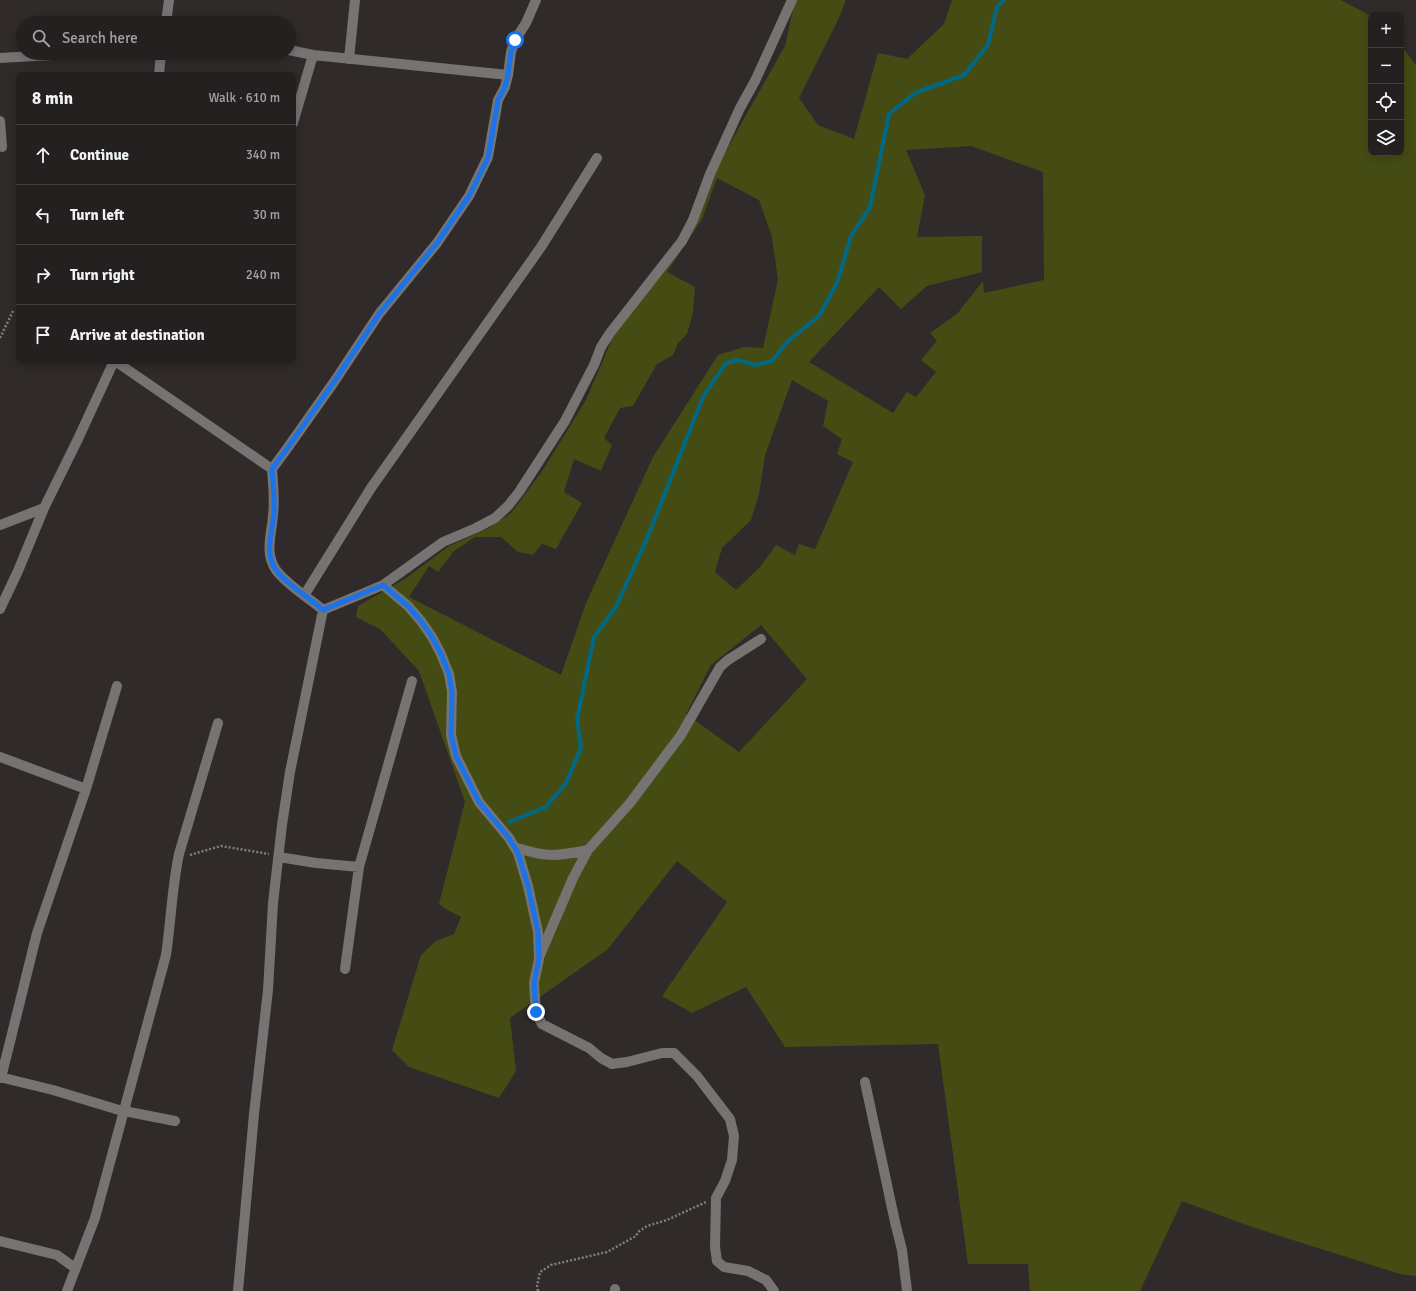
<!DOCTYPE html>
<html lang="en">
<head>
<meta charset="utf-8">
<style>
  :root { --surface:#242020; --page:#302d2d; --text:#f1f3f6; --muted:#a3a3a5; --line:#413e3e }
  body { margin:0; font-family:Signika,sans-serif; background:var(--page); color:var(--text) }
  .controls { position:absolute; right:12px; top:12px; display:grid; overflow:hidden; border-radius:8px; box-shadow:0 2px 10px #0003 }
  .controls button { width:36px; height:36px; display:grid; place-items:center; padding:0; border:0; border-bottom:1px solid var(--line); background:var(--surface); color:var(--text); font:20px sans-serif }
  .stop { position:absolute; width:12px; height:12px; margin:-9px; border:3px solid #1a73e8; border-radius:50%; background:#fff }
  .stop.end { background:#1a73e8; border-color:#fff; box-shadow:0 1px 4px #0008 }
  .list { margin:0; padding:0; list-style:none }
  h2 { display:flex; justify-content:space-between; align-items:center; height:52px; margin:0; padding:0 16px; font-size:17px }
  h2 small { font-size:13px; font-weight:400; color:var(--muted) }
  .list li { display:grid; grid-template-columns:26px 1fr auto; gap:12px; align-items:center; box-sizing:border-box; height:60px; padding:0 16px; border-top:1px solid var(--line) }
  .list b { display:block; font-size:15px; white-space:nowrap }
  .list em { font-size:13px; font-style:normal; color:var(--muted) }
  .icon { flex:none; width:22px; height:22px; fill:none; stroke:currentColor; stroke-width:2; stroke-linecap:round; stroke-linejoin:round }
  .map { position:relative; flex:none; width:1416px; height:1291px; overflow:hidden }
  .search { position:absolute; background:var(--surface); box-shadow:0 2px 10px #0003; left:16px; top:16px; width:280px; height:44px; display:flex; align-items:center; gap:10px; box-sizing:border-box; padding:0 14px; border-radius:22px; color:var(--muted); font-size:15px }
  .panel { position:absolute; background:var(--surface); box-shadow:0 2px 10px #0003; left:16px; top:72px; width:280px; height:292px; border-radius:8px }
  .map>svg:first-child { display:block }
</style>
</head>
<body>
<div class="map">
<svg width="1416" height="1291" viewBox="0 0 1416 1291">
  <rect width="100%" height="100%" fill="#302b2a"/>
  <path fill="#444c14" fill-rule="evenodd" d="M 795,0 L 846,0 L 838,20 L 799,98 L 818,125 L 854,139 L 878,53 L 907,59 L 944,24 L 952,0 L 1341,0 L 1371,16 L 1371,153 L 1401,153 L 1401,45 L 1416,65 L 1416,1276 L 1400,1274 L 1246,1225 L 1182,1201 L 1140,1291 L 1030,1291 L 1028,1264 L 968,1264 L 938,1044 L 785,1047 L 746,987 L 692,1013 L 662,996 L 727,902 L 677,861 L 608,949 L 510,1018 L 516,1071 L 499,1098 L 409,1067 L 392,1050 L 421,955 L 436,941 L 454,934 L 461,917 L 446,909 L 439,904 L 465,802 L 419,671 L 380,629 L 356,617 L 358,606 L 405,579 L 449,546 L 489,528 L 511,513 L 541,473 L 586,400 L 613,337 L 658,278 L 718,165 L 785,46 ZM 971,146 L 1043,172 L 1044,280 L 984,293 L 983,281 L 957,314 L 930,333 L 937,341 L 921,360 L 936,372 L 916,397 L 907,392 L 893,413 L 809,362 L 879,287 L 901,309 L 927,286 L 982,272 L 982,236 L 917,237 L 925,195 L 906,150 ZM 717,178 L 759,200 L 772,237 L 778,280 L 763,348 L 744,347 L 718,355 L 653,457 L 586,603 L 561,675 L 409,597 L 429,566 L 438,572 L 454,551 L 475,537 L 501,537 L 518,552 L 533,555 L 542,544 L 556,549 L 582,503 L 564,492 L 574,459 L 601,471 L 612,445 L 604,438 L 620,408 L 633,406 L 657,364 L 673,355 L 678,343 L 687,334 L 693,313 L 695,287 L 667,272 L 702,219 ZM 792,380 L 828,401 L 823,426 L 842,439 L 837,454 L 853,462 L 815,549 L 799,544 L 795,555 L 776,545 L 760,567 L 736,590 L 715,572 L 722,548 L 751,520 L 759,494 L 765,455 ZM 761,625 L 807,679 L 739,752 L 686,714 L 711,665 Z"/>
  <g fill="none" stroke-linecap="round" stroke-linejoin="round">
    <path stroke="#006884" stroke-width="4" d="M 509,822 L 546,807 L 566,783 L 581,748 L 577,719 L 594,637 L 616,607 L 648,536 L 703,397 L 726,363 L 737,360 L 756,365 L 772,361 L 787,342 L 819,316 L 837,283 L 851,236 L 870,207 L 889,114 L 915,93 L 964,75 L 988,45 L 997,7 L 1004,0"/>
    <path stroke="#837f7e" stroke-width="2.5" stroke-dasharray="2 2" stroke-linecap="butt" d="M 0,338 L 13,311
      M 190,855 L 221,846 L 269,854
      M 538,1291 L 537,1286 L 540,1272 L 551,1265 L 607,1252 L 636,1236 L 638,1232 L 647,1226 L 667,1220 L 706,1202"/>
    <path stroke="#767373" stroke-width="10" d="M 166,23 L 169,0
      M 289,50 L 313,55 L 508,75
      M 0,58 L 88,53
      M 349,59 L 355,0
      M 159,75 L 161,53
      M 0,121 L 2,147
      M 293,123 L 313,55
      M 115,361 L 272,469 C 273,484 275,500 273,515 C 272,533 264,553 276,570 C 287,585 309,598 323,610 L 383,585 L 443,542 L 476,528 L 495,518 L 508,506 L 519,492 L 565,421 L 594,365 L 601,347 L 610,333 L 682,241 L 693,220 L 710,174 L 740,108 L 755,81 L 792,0
      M 272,469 L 286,450 L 334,382 L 379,314 L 437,243 L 469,196 L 488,157 L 498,100 L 505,87 L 508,75 L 511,52 L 515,40 L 526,23 L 536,0
      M 0,525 L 44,508
      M 383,585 L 408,606 L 421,621 L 432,637 L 441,654 L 449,674 L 452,692 L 451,735 L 456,756 L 479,802 L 509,838 L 518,853 L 528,886 L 538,932 L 539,959 L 534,983 L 535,1000 L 536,1013 L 542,1024 L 589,1048 L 601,1058 L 612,1064 L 627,1062 L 662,1053 L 674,1053 L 697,1076 L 730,1119 L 734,1136 L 732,1160 L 725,1181 L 716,1198 L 715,1247 L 717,1261 L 724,1267 L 748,1271 L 766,1280 L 774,1291
      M 305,594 L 371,488 L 541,247 L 597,158
      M 0,609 L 18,571 L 44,508 L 78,439 L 114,361
      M 0,757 L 86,789
      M 514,847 C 545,857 555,857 588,850
      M 279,857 L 316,863 L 359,867
      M 540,955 L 573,878 L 588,850 L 630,803 L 681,735 L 720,667 L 728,660 L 761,639
      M 345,969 L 359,867 L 412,681
      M 0,1077 L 53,1090 L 119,1110 L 175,1121
      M 1,1078 L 37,933 L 86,789 L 117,686
      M 865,1082 L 895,1222 L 902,1250 L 907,1291
      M 0,1241 L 57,1255 L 75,1268
      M 615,1289 L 615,1291
      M 67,1291 L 95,1218 L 166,955 C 171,921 172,887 179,854 L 218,723
      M 238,1291 L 254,1114 L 268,990 L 273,903 L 282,825 L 290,772 L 323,610"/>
  </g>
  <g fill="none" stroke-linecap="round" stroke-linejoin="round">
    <path stroke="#1a73e8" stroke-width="5" d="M 515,40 L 511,52 L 508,75 L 505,87 L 498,100 L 488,158 L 469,196 L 437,243 L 379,314 L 334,382 L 286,450 L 272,469 C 273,484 275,500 274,515 C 272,533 264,553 276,570 C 286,584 310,598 323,610 L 383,585 L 408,606 L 421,621 L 432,637 L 441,654 L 449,674 L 452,692 L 451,735 L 456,756 L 479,802 L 509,838 L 518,853 L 528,886 L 538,932 L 539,959 L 534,983 L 536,1012"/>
  </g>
</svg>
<div class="controls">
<button>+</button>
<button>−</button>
<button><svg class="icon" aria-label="locate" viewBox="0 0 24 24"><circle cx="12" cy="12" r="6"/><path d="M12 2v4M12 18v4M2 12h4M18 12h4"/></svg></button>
<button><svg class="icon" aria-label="layers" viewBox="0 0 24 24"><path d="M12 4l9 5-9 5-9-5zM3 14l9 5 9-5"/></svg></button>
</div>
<div class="stop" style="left:515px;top:40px"></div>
<div class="stop end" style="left:536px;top:1012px"></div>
<div class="search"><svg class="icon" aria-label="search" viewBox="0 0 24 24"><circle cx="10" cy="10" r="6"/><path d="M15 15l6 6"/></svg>Search here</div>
<section class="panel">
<h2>8 min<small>Walk · 610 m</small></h2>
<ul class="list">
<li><svg class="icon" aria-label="ahead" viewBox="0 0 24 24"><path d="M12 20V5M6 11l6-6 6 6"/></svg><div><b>Continue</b></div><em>340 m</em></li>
<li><svg class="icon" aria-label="left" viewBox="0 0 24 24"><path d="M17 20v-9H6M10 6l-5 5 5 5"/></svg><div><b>Turn left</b></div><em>30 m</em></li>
<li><svg class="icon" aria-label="right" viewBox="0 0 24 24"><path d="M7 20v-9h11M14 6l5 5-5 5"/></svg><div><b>Turn right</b></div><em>240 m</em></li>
<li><svg class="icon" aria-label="arrive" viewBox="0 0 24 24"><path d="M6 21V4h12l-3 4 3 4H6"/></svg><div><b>Arrive at destination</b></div></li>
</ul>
</section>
</div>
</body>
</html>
